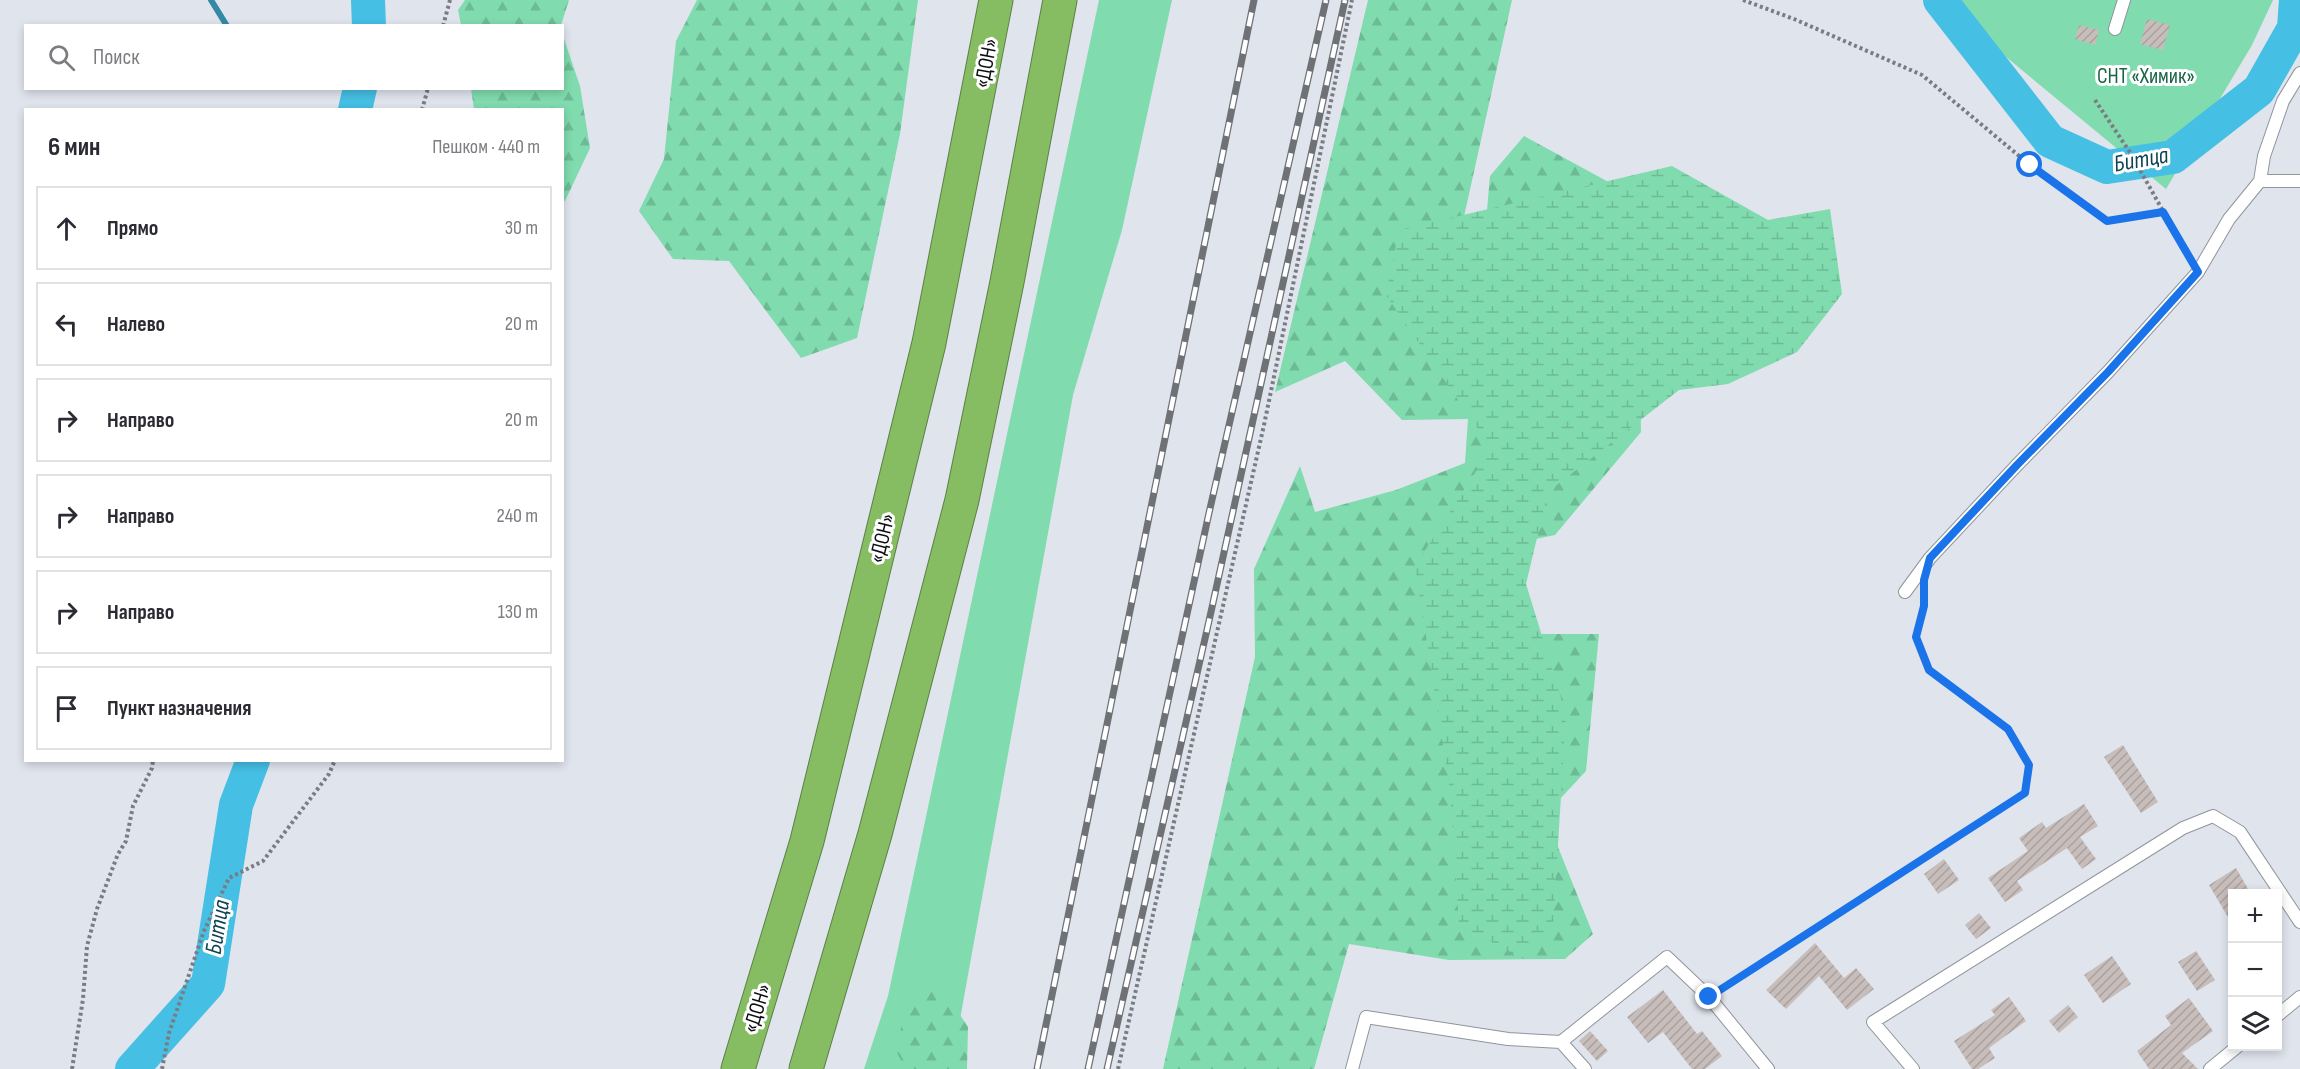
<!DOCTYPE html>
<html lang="ru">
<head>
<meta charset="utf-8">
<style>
  :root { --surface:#fff; --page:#f7f7f7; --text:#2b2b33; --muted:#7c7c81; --line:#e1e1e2 }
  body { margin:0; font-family:"Sofia Sans Condensed",sans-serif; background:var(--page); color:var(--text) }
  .controls { position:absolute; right:18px; bottom:18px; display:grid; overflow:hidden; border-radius:0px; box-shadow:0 3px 9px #0003 }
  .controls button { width:54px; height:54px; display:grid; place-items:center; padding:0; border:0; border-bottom:2px solid var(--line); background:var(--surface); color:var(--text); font:30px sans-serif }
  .stop { position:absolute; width:18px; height:18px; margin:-14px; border:4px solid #1a73e8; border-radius:50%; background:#fff }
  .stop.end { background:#1a73e8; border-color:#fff; box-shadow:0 2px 6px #0008 }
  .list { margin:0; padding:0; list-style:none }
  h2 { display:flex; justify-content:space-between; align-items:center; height:78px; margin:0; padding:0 24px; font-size:26px }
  h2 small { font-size:20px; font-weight:400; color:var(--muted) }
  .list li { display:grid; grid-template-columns:39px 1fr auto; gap:18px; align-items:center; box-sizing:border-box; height:84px; margin:0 12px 12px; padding:0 12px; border:2px solid var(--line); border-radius:0px }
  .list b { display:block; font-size:22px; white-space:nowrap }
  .list em { font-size:20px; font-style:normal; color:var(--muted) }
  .icon { flex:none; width:33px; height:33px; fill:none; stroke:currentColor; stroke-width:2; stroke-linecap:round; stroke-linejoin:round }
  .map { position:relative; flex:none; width:2300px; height:1069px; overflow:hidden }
  .search { position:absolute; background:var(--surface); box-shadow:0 3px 9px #0003; left:24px; top:24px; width:540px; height:66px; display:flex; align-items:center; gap:15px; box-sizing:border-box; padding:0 21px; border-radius:0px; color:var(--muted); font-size:22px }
  .panel { position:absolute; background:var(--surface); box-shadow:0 3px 9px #0003; left:24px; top:108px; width:540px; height:654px; border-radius:0px }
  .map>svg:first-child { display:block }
</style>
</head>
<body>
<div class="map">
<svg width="2300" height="1069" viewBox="0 0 2300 1069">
  <defs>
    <pattern id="forest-firs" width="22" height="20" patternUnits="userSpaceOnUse" patternTransform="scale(1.5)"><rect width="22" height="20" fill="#80dbae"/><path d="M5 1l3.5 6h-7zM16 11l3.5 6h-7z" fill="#6dbb95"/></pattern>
    <pattern id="wetland-marsh" width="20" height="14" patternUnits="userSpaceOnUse" patternTransform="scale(1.5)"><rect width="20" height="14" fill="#80dbae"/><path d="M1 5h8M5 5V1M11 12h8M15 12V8" fill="none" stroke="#6dbb95"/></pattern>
    <pattern id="building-hatch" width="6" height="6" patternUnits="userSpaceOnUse" patternTransform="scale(1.5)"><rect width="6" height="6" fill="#c7bdba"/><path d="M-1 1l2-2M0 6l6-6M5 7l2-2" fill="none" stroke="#aaa19f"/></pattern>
  </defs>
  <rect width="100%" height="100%" fill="#e0e4ed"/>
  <path fill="#80dbae" d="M 1099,0 L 1172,0 L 1122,230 L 1073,395 L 951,1069 L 864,1069 L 888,996 Z
    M 1937,0 L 2273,0 L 2252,45 L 2166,189 Z"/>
  <path fill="url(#forest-firs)" d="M 465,0 L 569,0 L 561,25 L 461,25 L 458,10 Z
    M 697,0 L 918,0 L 900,134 L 857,338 L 801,358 L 729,261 L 673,259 L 639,211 L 664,159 L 676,41 Z
    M 1368,0 L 1512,0 L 1444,307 L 1484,244 L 1490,176 L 1524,136 L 1636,197 L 1641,432 L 1555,535 L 1506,545 L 1532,634 L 1599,634 L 1586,771 L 1545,815 L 1593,934 L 1565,959 L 1449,960 L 1349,944 L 1314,1069 L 1163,1069 L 1255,657 L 1254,569 L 1300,466 L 1315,512 L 1396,490 L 1465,463 L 1468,419 L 1402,420 L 1345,361 L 1275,392 Z
    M 563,36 L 580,86 L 590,148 L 565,201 L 563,201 L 562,110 L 474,109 L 471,89 L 562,88 Z
    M 936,978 L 968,1027 L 967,1069 L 906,1069 L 897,1053 L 906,998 Z"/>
  <path fill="url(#wetland-marsh)" d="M 1672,166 L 1768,220 L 1830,209 L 1842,294 L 1797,352 L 1728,384 L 1679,390 L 1548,492 L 1526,584 L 1566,714 L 1553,926 L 1524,959 L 1459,925 L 1450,790 L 1415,566 L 1491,448 L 1386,295 L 1399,230 Z"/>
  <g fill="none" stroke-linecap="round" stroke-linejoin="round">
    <path stroke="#348aa5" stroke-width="6" d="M 211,0 L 227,26"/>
    <path stroke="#45bfe4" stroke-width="34" d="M 368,0 L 369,26
      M 1940,0 L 2050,141 L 2107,167 L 2173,157 L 2259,90 L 2294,28 L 2296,0
      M 355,110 L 360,88
      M 132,1069 L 208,984 L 236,805 L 253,760"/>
  </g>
  <path fill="url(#building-hatch)" d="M 2147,19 L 2170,25 L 2163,50 L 2140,44 Z
    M 2079,25 L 2099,30 L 2095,45 L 2075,39 Z
    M 2123,745 L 2158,802 L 2141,813 L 2104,757 Z
    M 2084,804 L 2098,826 L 2080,837 L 2096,859 L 2082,869 L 2067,848 L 2017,881 L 2023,890 L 2005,902 L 1988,878 L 2028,851 L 2019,838 L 2042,822 L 2046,828 Z
    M 1944,859 L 1959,880 L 1938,894 L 1924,874 Z
    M 2236,868 L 2251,894 L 2232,894 L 2232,924 L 2209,885 Z
    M 1979,913 L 1991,928 L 1976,939 L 1965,925 Z
    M 1815,943 L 1844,978 L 1856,968 L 1874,989 L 1847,1010 L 1819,976 L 1786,1009 L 1766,990 Z
    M 2196,951 L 2215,980 L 2197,991 L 2178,962 Z
    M 2112,956 L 2131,984 L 2103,1003 L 2084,975 Z
    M 1663,990 L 1697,1034 L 1702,1031 L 1722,1056 L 1705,1069 L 1692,1069 L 1663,1032 L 1648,1043 L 1627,1017 Z
    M 2009,997 L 2026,1021 L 1989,1048 L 1995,1058 L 1978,1069 L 1972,1069 L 1954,1041 L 1995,1015 L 1991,1010 Z
    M 2189,998 L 2213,1031 L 2182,1053 L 2198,1069 L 2149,1069 L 2137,1051 L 2171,1025 L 2165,1016 Z
    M 2068,1005 L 2078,1017 L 2059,1033 L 2049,1021 Z
    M 1590,1031 L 1608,1051 L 1597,1061 L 1579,1041 Z"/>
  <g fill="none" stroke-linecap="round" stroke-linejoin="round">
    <defs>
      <path id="service" d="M 2115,29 L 2124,0
        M 2260,181 L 2300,181
        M 1905,592 L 1930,558 L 2017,465 L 2108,372 L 2198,272 L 2229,219 L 2260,181 L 2264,156 L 2283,101 L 2300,73
        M 2278,1015 L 2300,997
        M 1561,1042 L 1585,1069
        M 1352,1069 L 1366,1017 L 1508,1039 L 1561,1042 L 1667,957 L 1709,997 L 1768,1069
        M 1913,1069 L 1873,1022 L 2183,828 L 2213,816 L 2240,832 L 2300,922
        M 2210,1069 L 2238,1046"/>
      <path id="motorway" d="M 738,1069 L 807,841 L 929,343 L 996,0
        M 806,1069 L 875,834 L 962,500 L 1007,282 L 1060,0"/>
    </defs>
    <use href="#service" stroke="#90949b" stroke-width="14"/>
    <use href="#motorway" stroke="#5c8046" stroke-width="35"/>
    <path stroke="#797c82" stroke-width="4" stroke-dasharray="3 3" stroke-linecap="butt" d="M 1743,0 L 1794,19 L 1922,75 L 2030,165 L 2107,221 L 2163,212
      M 443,26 L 450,0
      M 2095,100 L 2131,154 L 2190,259
      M 422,110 L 428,88
      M 1719,990 L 2025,793 L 2029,765 L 2008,729 L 1929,670 L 1916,637 L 1924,606 L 1924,593
      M 72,1069 L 83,999 L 87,946 L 97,909 L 118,854 L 126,841 L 133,806 L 152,768 L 153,760
      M 162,1069 L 169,1033 L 204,931 L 229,878 L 263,861 L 329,774 L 335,760
      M 1118,1069 L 1264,425 L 1352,0"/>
    <use href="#service" stroke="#fff" stroke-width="12"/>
    <use href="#motorway" stroke="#86bd63" stroke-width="33"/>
    <defs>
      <path id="rail" d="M 1037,1069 L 1254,0
        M 1088,1069 L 1209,513 L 1326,0
        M 1107,1069 L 1209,621 L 1345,0"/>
    </defs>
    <use href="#rail" stroke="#6e7176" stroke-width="7"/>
    <use href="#rail" stroke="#fff" stroke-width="4.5" stroke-dasharray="14" stroke-linecap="butt"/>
  </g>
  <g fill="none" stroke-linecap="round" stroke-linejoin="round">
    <path stroke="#1a73e8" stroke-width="8" d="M 1709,997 L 2025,793 L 2029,765 L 2008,729 L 1929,670 L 1916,637 L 1924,606 L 1924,580 L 1930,558 L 2017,465 L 2108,372 L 2198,272 L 2163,212 L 2107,221 L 2030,165"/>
  </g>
  <g text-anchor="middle" stroke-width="6" stroke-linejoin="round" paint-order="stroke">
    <g font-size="22" fill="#0d0e11" stroke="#fff">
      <text transform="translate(985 63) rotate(-79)" y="8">«ДОН»</text>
      <text transform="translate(881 538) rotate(-76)" y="8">«ДОН»</text>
      <text transform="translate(756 1008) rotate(-73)" y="8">«ДОН»</text>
    </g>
    <g font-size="22" fill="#1b6546" stroke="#fff">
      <text x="2146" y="83">СНТ «Химик»</text>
    </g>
    <g font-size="24" font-style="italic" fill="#0e4353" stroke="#fff">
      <text transform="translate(2141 159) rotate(-10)" y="8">Битца</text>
      <text transform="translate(217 927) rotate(-81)" y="8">Битца</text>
    </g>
  </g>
</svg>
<div class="controls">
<button>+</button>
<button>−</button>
<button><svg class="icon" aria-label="layers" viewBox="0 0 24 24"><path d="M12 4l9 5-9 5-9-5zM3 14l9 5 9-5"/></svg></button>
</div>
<div class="stop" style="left:2030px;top:165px"></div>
<div class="stop end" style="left:1709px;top:997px"></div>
<div class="search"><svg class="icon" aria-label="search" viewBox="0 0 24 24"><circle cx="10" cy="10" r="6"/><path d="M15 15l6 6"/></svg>Поиск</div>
<section class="panel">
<h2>6 мин<small>Пешком · 440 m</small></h2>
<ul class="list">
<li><svg class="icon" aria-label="ahead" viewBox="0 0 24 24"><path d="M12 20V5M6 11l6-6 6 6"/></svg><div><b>Прямо</b></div><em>30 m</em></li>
<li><svg class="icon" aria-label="left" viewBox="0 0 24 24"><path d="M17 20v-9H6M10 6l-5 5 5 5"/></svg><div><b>Налево</b></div><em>20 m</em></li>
<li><svg class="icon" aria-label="right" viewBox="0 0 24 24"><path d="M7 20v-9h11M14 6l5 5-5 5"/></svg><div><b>Направо</b></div><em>20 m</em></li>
<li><svg class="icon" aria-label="right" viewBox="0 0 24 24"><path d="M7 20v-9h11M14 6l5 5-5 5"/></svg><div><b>Направо</b></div><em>240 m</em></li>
<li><svg class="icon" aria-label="right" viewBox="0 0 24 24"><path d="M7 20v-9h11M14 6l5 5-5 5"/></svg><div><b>Направо</b></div><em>130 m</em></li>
<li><svg class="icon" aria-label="arrive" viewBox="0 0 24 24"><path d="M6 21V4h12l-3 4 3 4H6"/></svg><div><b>Пункт назначения</b></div></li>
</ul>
</section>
</div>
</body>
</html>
